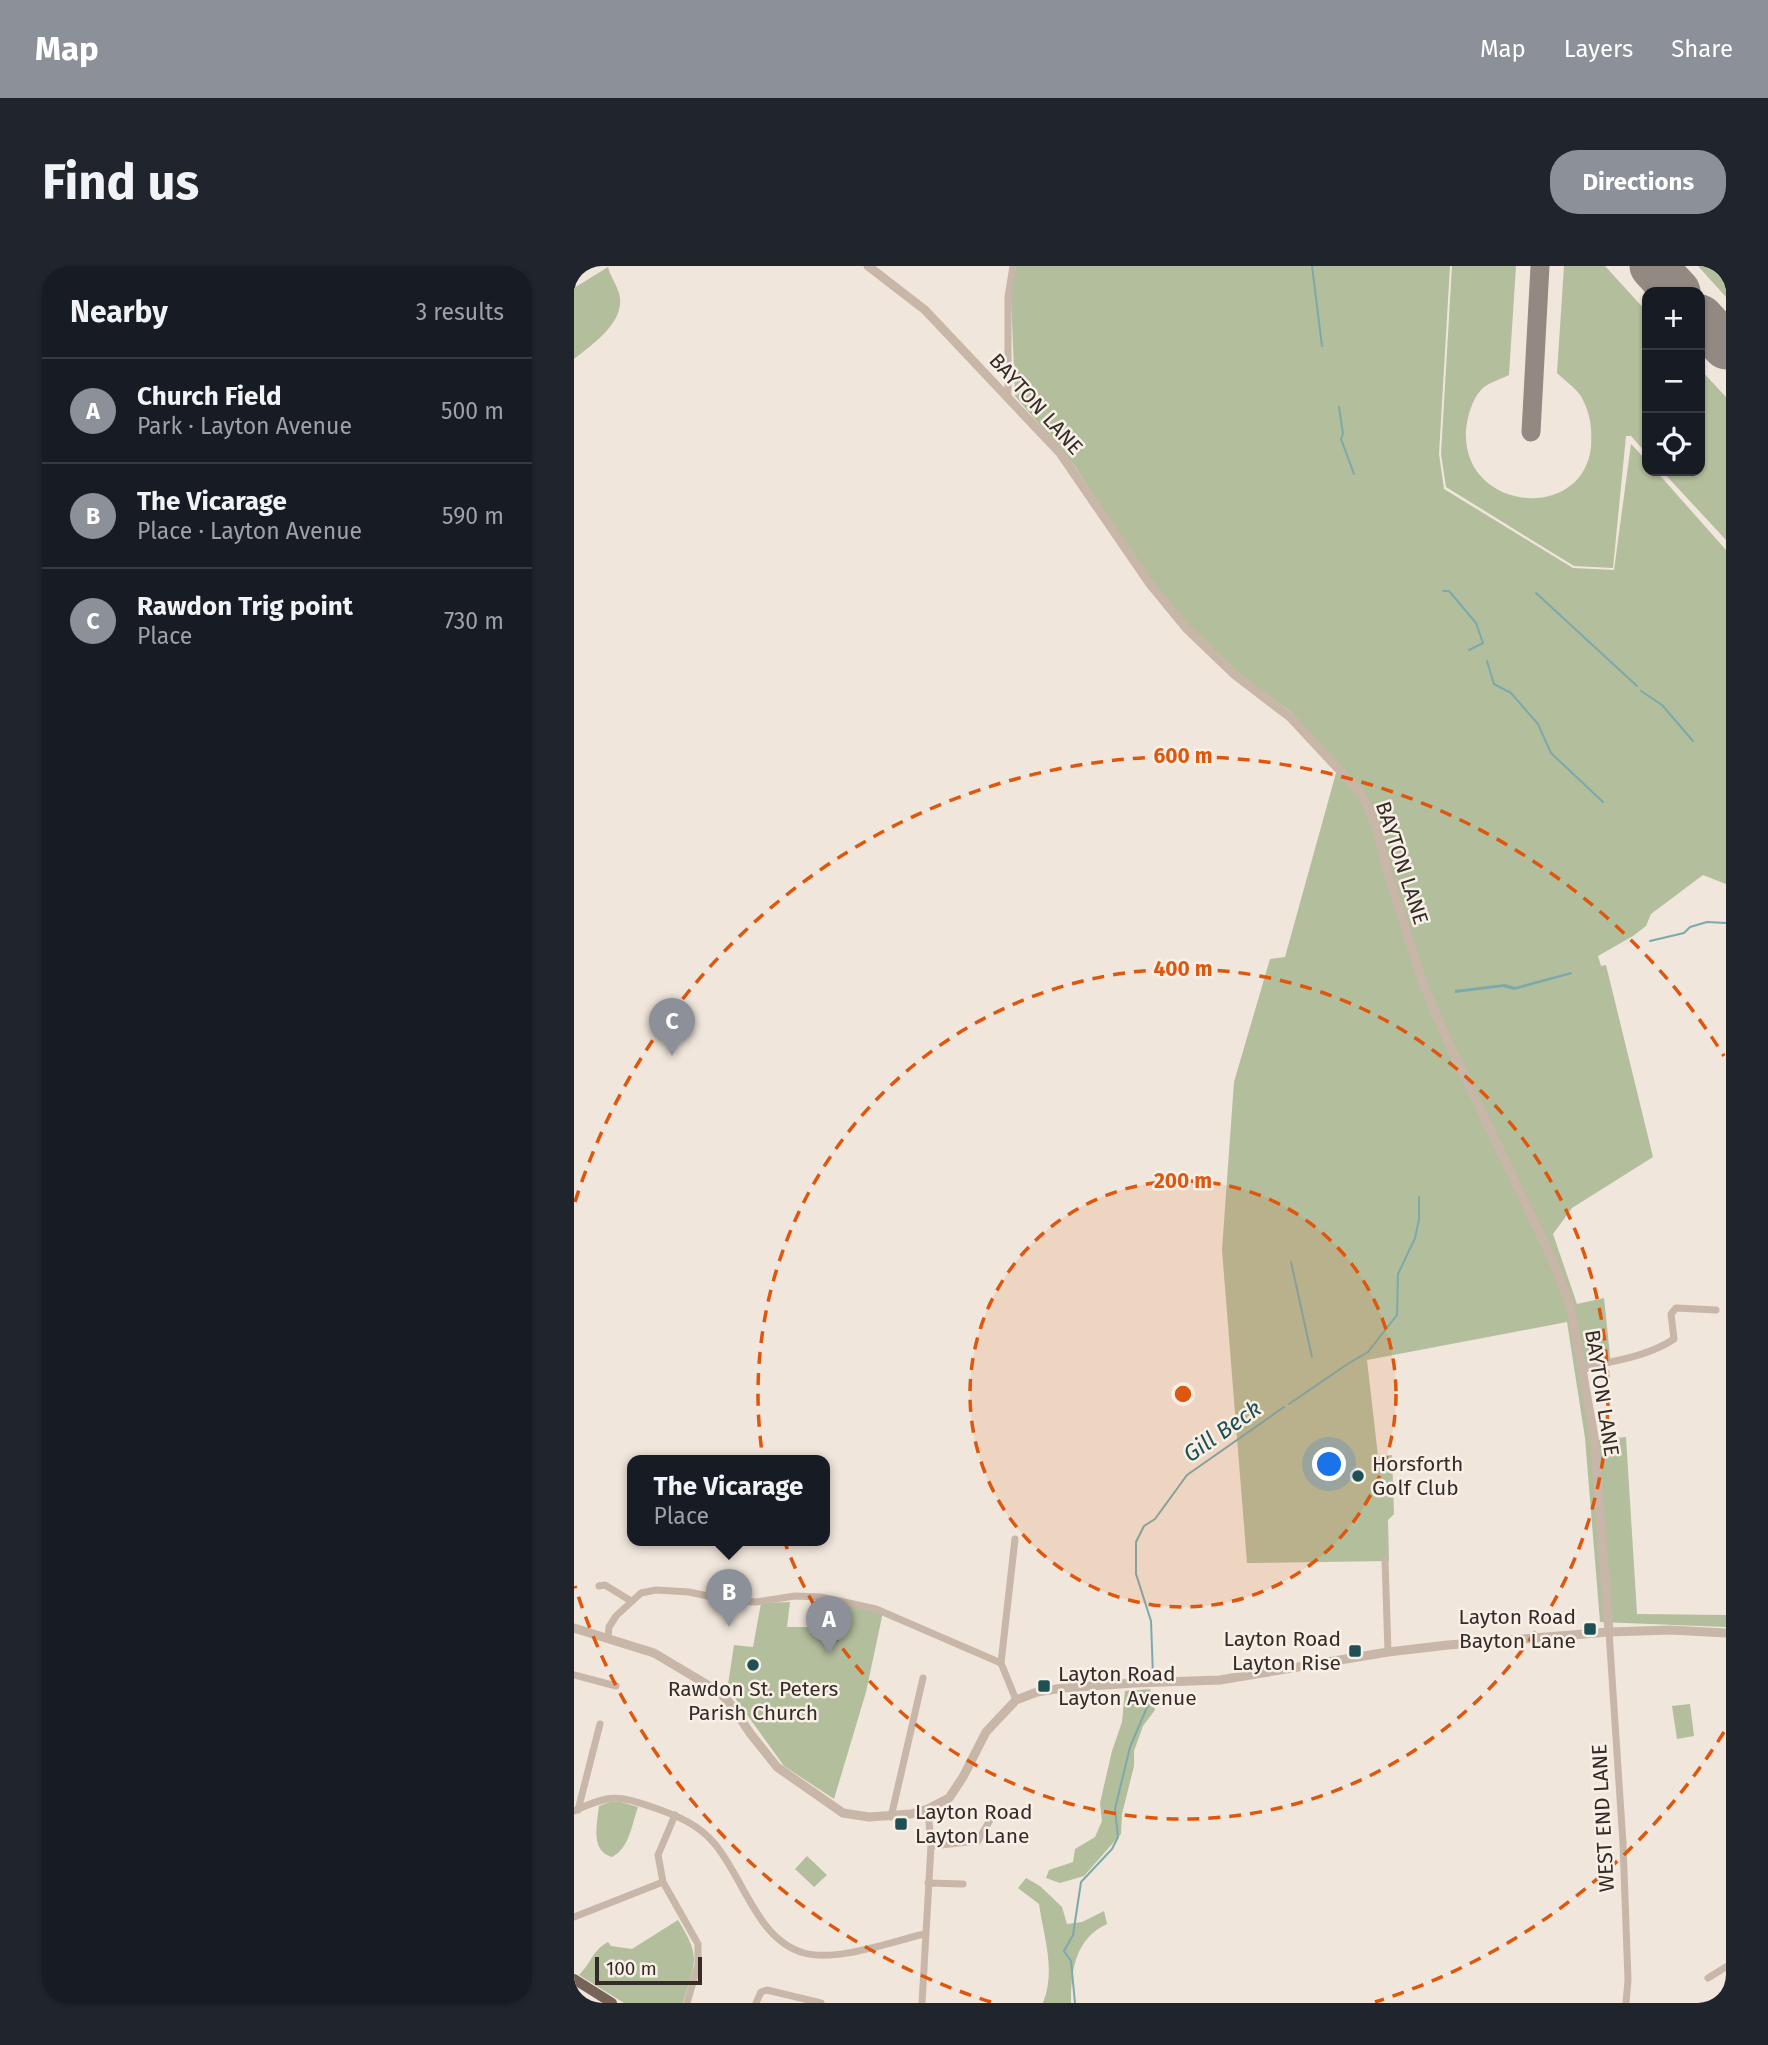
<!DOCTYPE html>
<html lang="en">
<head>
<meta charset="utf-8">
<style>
  :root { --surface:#171b24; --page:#20242c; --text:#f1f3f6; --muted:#9ea1a6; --line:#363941; --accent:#8c9099 }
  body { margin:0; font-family:"Fira Sans",sans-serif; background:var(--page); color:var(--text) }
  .controls { position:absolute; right:21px; top:21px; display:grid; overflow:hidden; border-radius:14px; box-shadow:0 2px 5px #0004 }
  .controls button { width:63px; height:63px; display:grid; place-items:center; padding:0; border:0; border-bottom:2px solid var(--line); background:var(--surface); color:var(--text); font:35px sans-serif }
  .scale { position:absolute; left:21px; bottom:18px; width:107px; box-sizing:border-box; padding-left:7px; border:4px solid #352c28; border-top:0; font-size:19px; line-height:24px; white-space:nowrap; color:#352c28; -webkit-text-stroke:5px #f8f0e7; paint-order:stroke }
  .you { position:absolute; left:756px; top:1199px; width:24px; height:24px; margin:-18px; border:5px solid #fff; border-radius:50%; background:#1a73e8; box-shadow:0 0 0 10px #1a73e833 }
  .badge { display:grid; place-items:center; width:46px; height:46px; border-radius:50%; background:var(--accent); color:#fff; font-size:23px; font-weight:700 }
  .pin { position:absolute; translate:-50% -58px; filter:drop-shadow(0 2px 4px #0008) }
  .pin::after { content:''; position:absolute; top:37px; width:24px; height:21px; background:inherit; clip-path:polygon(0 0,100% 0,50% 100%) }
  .popup { position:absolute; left:53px; top:1189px; width:203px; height:91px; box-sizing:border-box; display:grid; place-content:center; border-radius:14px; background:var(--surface); filter:drop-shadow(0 2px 5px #0005); font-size:23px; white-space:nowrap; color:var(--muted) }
  .popup b { font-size:26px; color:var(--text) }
  .popup::after { content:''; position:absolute; left:50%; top:100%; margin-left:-14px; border:14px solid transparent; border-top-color:var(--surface) }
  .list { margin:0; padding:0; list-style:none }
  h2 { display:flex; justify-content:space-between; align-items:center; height:91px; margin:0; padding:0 28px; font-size:30px }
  h2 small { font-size:23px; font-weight:400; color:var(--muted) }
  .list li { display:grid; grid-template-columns:46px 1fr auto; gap:21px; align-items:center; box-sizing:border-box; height:105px; padding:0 28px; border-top:2px solid var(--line) }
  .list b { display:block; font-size:26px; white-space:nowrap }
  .list p { margin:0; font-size:23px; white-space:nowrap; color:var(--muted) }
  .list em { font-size:23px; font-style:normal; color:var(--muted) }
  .icon { flex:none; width:38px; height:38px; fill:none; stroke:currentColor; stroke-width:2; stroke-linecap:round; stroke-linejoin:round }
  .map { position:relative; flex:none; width:1152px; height:1737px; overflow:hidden; border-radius:28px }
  header { display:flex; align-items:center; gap:42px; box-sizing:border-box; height:98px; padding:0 35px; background:var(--accent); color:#fff }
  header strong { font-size:33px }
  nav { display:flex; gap:38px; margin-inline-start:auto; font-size:24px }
  .intro { display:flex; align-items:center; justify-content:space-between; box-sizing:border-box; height:168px; padding:0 42px }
  h1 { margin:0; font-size:49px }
  .button { padding:18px 32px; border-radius:28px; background:var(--accent); color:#fff; font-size:24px; font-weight:700 }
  main { display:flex; gap:42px; padding:0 42px }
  aside { flex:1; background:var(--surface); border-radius:28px; box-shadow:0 2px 5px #0004 }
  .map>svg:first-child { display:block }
</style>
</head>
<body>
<header>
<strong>Map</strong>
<nav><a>Map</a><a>Layers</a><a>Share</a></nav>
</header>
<div class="intro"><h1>Find us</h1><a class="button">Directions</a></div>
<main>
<aside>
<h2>Nearby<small>3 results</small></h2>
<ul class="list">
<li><span class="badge">A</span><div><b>Church Field</b><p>Park · Layton Avenue</p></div><em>500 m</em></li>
<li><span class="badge">B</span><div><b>The Vicarage</b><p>Place · Layton Avenue</p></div><em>590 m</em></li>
<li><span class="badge">C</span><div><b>Rawdon Trig point</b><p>Place</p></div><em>730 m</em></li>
</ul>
</aside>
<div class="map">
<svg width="1152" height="1737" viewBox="0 0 1152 1737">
  <rect width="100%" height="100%" fill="#f0e6db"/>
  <path fill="#b3be9c" d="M 442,0 L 876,0 L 865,188 L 870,223 L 999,302 L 1040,304 L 1057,178 L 1073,195 L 1073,205 L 1082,205 L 1152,284 L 1152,618 L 1129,609 L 1077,648 L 1072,660 L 1059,670 L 1024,690 L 1027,700 L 1032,699 L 1079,891 L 998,942 L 979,968 L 1003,1038 L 1030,1032 L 1037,1099 L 1013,1106 L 1023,1174 L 1052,1171 L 1063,1348 L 1152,1349 L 1152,1361 L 1026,1356 L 1011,1172 L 993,1056 L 793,1094 L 804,1190 L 818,1189 L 820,1248 L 814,1254 L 815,1295 L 673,1297 L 648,984 L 660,816 L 696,693 L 711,691 L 762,507 L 767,500 L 717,446 L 664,407 L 616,362 L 563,295 L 500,199 L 441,130 L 437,31 Z
    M 878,0 L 942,0 L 935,109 C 927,113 913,117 907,124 C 898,133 893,152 892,164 C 887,246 1009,257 1017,181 C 1018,164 1017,150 1009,134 C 1005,124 991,115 983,107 L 990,0 L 1031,0 L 1073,46 L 1073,188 L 1057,170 L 1052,170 L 1039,302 L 1000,300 L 872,221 L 867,188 Z
    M 1124,0 L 1152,0 L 1152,31 Z
    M 34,1 C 36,10 42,17 45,27 C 53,55 19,78 0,93 L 0,22 Z
    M 1126,103 L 1152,131 L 1152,274 L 1088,205 L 1126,205 Z
    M 252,1331 L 309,1346 L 292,1426 L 260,1533 L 210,1500 L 161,1432 L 153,1425 L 160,1379 L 179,1381 L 187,1337 L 216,1336 L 213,1361 L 244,1361 Z
    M 576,1423 L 581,1444 L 569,1460 L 560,1485 L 560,1500 L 548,1548 L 547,1568 L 510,1610 L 486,1617 L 472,1612 L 475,1604 L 499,1596 L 501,1583 L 521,1571 L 528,1555 L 526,1537 L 538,1485 L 548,1456 L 551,1425 Z
    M 1116,1438 L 1120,1470 L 1103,1473 L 1098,1440 Z
    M 36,1536 L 47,1536 L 64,1541 C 58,1558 55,1583 38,1591 C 16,1585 23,1558 25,1540 Z
    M 233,1590 L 253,1609 L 240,1621 L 221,1603 Z
    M 452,1612 L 466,1620 L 488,1641 L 493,1658 L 508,1656 L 530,1645 L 533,1658 C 501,1673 497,1704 497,1737 L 469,1737 C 482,1704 470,1672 465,1638 L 444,1622 Z
    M 104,1654 C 128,1693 121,1695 109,1737 L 50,1737 L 5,1709 C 17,1697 19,1684 34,1676 L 37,1680 L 58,1683 Z"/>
  <path fill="#7baaac" d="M 997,706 L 998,708 L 940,724 L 929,721 L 881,727 L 881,724 L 931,718 L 941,721 Z"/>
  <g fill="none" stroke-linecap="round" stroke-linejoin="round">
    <path stroke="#7baaac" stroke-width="2" d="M 738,0 L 748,80
      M 765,141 L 769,168 L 767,173 L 780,208
      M 869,325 L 875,325 L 902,357 L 909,377 L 895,384
      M 962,327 L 1063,420
      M 913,395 L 920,418 L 937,427 L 964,458 L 977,487 L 1029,536
      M 1067,425 L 1088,439 L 1119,475
      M 1076,675 L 1110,667 L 1116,661 L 1133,656 L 1152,657
      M 717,996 L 738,1091
      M 715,1138 L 775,1097 L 794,1086 L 823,1049 L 824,1008 L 841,972 L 845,953 L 845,931
      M 579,1410 L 577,1355 L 562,1308 L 562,1276 L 570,1260 L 581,1253 L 613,1209 L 710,1141
      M 501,1737 L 497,1695 L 490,1685 L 499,1669 L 507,1616 L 538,1583 L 544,1571 L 541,1543 L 556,1481 L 574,1439 L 582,1429"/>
    <path stroke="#928982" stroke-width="19" d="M 957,166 L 966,0"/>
    <path stroke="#928982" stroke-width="47" d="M 1079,0 L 1103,26
      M 1126,52 L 1152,80"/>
    <path stroke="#c8b6a8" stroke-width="7" d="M 434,132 L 434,31 L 439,0
      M 1008,1102 C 1039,1095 1073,1091 1100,1073 L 1097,1048 L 1102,1042 L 1142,1044
      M 811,1294 L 814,1386
      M 25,1320 L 31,1319 L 57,1335
      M 1035,1366 L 1049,1577 L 1054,1714 L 1052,1737
      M 34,1372 L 35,1361 L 42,1350 L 67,1327 L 82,1324 L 115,1326 L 157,1335 L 182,1336 L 221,1330 L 247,1331 L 302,1343 L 427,1397 L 442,1434
      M 427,1397 L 441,1273
      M 0,1409 L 42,1420
      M 4,1544 L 26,1458
      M 0,1545 C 37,1528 43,1529 81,1542 C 104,1550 125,1559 140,1577 C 170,1612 183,1674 230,1687 C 262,1696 317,1676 350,1668
      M 101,1549 L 84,1589 L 89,1616 L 124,1678 L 124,1699 L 113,1737
      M 317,1551 L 349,1412
      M 357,1580 L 404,1575 L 416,1554
      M 354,1617 L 389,1618
      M 0,1651 L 89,1616
      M 1134,1712 L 1152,1701
      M 182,1737 L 187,1726 L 193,1724 L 247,1737
      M 348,1737 L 357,1580 L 354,1543"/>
    <path stroke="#c8b6a8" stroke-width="9" d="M 294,0 L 351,44 L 486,187 L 576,318 L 612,362 L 661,409 L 716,451 L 786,526 L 794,542 L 802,561 L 814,607 L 849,718 L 871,769 L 977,991 L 996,1038 L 1020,1170 L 1035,1366
      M 0,1362 L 80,1387 L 144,1425 L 155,1436 L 176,1467 L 203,1501 L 269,1547 L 295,1551 L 337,1548 L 354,1543 L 375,1532 L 389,1511 L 412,1466 L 442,1434 L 463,1426 L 489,1422 L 560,1417 L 646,1414 L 814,1386 L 874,1379 L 1035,1366 L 1097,1364 L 1152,1367"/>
    <path stroke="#766359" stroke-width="10" d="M 0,1713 L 38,1737"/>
  </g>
  <circle cx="609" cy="1128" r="213" fill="#df570d" fill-opacity=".12"/>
  <g fill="none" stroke="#df570d" stroke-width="3.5" stroke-dasharray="12 9">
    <circle cx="609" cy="1128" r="213"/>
    <circle cx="609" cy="1128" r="425"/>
    <path d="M1150 1466A638 638 0 0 1 801 1736M417 1736A638 638 0 0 1 1 1320M1 936A638 638 0 0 1 1150 790"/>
  </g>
  <g fill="#1f5154" stroke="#f8f0e7" stroke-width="2.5">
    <circle cx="784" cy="1210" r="7"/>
    <rect x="1009" y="1356" width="14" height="14" rx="3.5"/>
    <rect x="774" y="1378" width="14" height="14" rx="3.5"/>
    <circle cx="179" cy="1399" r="7"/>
    <rect x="463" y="1413" width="14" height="14" rx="3.5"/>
    <rect x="320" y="1551" width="14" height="14" rx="3.5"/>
  </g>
  <g text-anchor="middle" stroke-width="5" stroke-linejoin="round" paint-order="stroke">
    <g font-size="21" fill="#352c28" stroke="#f8f0e7">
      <text transform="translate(462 138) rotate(48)" y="7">BAYTON LANE</text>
      <text transform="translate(828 597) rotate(72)" y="7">BAYTON LANE</text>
      <text transform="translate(1028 1127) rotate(81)" y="7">BAYTON LANE</text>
      <text transform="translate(1029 1552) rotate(-93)" y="7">WEST END LANE</text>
    </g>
    <g font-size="21" fill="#352c28" stroke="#f8f0e7" text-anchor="start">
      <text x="798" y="1205">Horsforth<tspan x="798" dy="24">Golf Club</tspan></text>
      <text x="1002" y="1358" text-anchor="end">Layton Road<tspan x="1002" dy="24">Bayton Lane</tspan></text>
      <text x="767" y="1380" text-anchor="end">Layton Road<tspan x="767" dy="24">Layton Rise</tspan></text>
      <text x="484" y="1415">Layton Road<tspan x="484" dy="24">Layton Avenue</tspan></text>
      <text x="179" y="1430" text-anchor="middle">Rawdon St. Peters<tspan x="179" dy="24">Parish Church</tspan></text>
      <text x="341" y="1553">Layton Road<tspan x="341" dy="24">Layton Lane</tspan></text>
    </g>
    <g font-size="23" font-style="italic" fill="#1f5154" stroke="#f8f0e7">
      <text transform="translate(648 1165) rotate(-35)" y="8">Gill Beck</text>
    </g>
  </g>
  <circle cx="609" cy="1128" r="10" fill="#df570d" stroke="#f8f0e7" stroke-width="3.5"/>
  <g font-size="21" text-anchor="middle" font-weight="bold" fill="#df570d" stroke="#f8f0e7" stroke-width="5" stroke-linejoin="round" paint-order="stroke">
    <text x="609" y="497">600 m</text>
    <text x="609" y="710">400 m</text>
    <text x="609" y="922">200 m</text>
  </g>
</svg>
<div class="controls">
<button>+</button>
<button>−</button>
<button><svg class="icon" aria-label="locate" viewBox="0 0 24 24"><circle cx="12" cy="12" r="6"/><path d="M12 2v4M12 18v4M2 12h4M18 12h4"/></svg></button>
</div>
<div class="scale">100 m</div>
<div class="you"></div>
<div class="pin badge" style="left:255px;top:1388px">A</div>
<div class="pin badge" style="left:155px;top:1361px">B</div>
<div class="popup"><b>The Vicarage</b>Place</div>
<div class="pin badge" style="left:98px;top:790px">C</div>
</div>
</main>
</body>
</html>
